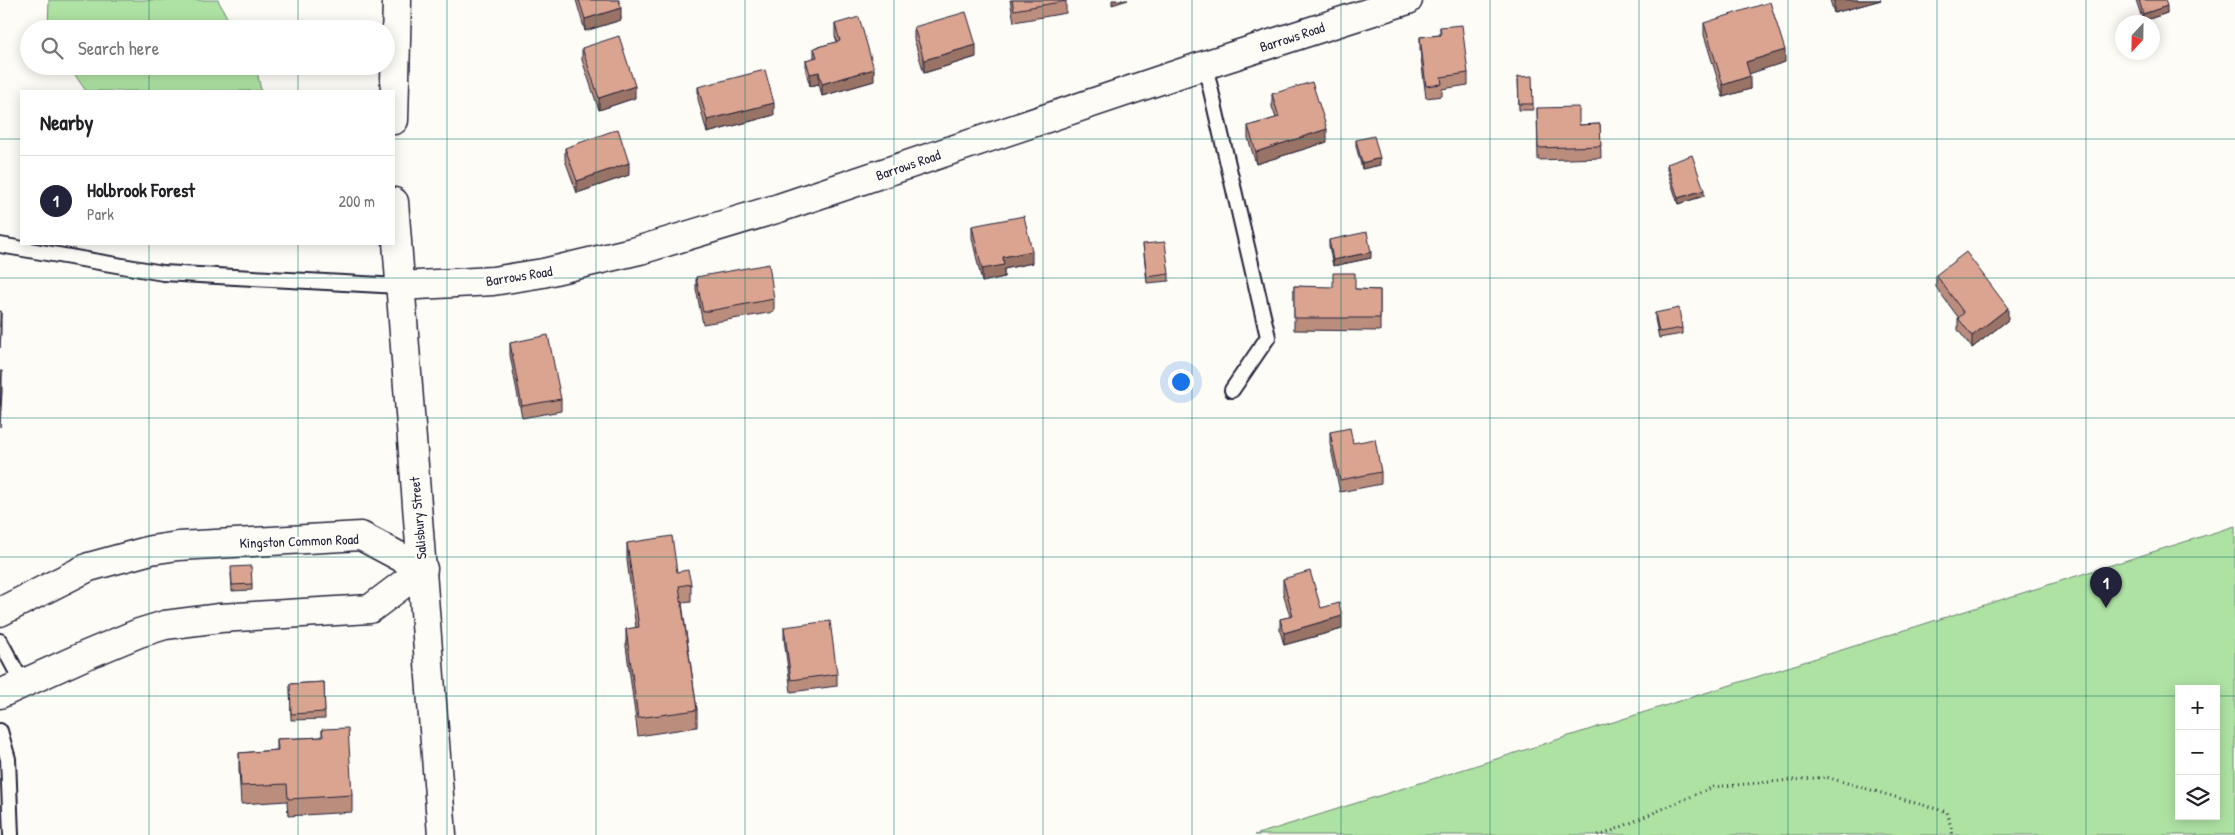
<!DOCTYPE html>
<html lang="en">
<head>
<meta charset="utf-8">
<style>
  :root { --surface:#fff; --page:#f6f6f6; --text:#202124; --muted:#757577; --line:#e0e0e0; --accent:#22223b }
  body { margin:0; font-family:"Patrick Hand",sans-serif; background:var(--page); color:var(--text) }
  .controls { position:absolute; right:15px; bottom:15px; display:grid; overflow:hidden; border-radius:0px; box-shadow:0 2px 12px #0003 }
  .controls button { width:45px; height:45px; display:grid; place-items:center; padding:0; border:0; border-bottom:1px solid var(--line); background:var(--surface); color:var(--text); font:25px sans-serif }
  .compass { position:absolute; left:2115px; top:15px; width:45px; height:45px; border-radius:50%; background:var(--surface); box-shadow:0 2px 12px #0003; rotate:202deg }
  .you { position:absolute; left:1180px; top:381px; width:18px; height:18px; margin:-12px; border:4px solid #fff; border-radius:50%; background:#1a73e8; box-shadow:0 0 0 8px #1a73e833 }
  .badge { display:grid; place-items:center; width:32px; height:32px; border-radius:50%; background:var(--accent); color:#fff; font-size:16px; font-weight:700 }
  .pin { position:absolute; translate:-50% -41px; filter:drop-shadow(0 1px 2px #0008) }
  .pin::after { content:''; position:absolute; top:26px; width:18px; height:15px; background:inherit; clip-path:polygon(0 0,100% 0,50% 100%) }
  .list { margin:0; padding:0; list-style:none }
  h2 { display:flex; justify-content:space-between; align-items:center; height:65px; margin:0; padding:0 20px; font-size:21px }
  h2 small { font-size:16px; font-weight:400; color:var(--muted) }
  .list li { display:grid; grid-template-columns:32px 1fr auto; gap:15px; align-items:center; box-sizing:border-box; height:90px; padding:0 20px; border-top:1px solid var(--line) }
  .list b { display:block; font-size:19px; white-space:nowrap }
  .list p { margin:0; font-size:16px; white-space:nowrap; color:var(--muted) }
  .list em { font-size:16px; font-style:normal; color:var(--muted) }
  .icon { flex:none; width:28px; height:28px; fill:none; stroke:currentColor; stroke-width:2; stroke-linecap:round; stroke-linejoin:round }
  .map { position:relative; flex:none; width:2235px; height:835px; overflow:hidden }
  .search { position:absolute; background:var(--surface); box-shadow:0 2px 12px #0003; left:20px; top:20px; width:375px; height:55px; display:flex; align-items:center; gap:12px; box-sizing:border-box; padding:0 18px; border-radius:28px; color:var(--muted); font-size:19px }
  .panel { position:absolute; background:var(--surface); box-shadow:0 2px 12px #0003; left:20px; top:90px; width:375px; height:155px; border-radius:0px }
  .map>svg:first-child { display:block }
</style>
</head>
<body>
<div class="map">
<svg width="2235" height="835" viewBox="0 0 2235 835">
  <rect width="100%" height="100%" fill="#fdfcf7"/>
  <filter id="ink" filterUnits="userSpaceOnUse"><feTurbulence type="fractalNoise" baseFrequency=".02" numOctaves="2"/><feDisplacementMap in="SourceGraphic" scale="10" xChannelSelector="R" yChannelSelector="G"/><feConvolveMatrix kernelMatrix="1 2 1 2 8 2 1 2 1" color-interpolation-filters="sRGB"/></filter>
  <g filter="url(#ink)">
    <path fill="#aee2a3" stroke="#68826f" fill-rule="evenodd" d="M 49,0 L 218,0 L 233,29 L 48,29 Z
      M 69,66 L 256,66 L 261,91 L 86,91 Z
      M 2235,526 L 2235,835 L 1255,835 ZM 2179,689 L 2216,689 L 2216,816 L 2179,816 Z"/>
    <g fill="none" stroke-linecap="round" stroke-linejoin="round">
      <defs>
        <path id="lane" d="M 1205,65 L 1268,337 L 1232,390
          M 0,245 L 163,273 L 399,286
          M 0,641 L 23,684
          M 0,731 L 8,759 L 11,835"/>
        <path id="street" d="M 399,286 L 493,281 L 543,273 L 640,250 L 779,208 L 1205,65 L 1408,0
          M 0,612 L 89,567 L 151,550 L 178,546 L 361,536 L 423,569 L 370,609 L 220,618 L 165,625 L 139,633 L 84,656 L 0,694"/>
        <path id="secondary" d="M 394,120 L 397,0
          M 394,202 L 442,835"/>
      </defs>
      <use href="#lane" stroke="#22223b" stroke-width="18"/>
      <use href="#street" stroke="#22223b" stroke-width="31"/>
      <use href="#secondary" stroke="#22223b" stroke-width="31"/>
      <path stroke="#22223b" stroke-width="3" stroke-dasharray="1 4" stroke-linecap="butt" d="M 1598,835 L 1605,834 L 1713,787 L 1826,777 L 1947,812 L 1953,835"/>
      <use href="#lane" stroke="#fdfcf7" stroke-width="14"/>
      <use href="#street" stroke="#fdfcf7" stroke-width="28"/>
      <use href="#secondary" stroke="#fdfcf7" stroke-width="28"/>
    </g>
    <path fill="#bb8d7d" stroke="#22223b" d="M 576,0 L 619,0 L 621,20 L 585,31 Z
      M 1010,0 L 1066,0 L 1066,13 L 1014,22 Z
      M 1830,0 L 1881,0 L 1834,13 Z
      M 2136,0 L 2165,0 L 2167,13 L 2143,21 Z
      M 1704,23 L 1785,62 L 1749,73 L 1750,89 L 1723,97 L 1704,35 Z
      M 835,24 L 874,81 L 822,96 L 819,84 L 810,86 L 806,72 L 806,60 L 814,58 L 814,48 L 837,42 L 835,36 Z
      M 914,27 L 976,57 L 924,73 L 914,39 Z
      M 1440,27 L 1468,73 L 1468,85 L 1442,89 L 1442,96 L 1426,98 L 1420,50 L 1420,37 L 1440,35 Z
      M 582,48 L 635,98 L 599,110 L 582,60 Z
      M 1518,77 L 1533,104 L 1533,110 L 1519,110 Z
      M 698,87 L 774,115 L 707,133 L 698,99 Z
      M 1272,94 L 1327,142 L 1256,164 L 1248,138 L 1248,126 L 1276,118 L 1272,107 Z
      M 1537,108 L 1579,125 L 1600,124 L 1601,158 L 1538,160 Z
      M 1356,140 L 1380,165 L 1362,169 L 1356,146 Z
      M 565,148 L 629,175 L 577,193 L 565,160 Z
      M 1667,164 L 1704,196 L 1678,204 L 1667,170 Z
      M 972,226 L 1032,263 L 1004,269 L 1004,277 L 982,282 L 972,238 Z
      M 1329,240 L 1371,258 L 1333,266 L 1329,246 Z
      M 1143,244 L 1169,274 L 1169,281 L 1147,283 Z
      M 1936,275 L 2008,320 L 1972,348 L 1958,330 L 1958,317 L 1936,287 Z
      M 696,277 L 774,299 L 774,312 L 703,324 L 696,289 Z
      M 1294,286 L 1355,289 L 1380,290 L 1380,331 L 1294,330 Z
      M 1655,313 L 1682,328 L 1682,334 L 1659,338 L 1655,319 Z
      M 510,343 L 561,399 L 561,411 L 522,418 L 510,355 Z
      M 1330,432 L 1353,443 L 1381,472 L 1381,484 L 1340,492 L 1330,444 Z
      M 627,543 L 677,572 L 691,584 L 691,602 L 682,603 L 697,710 L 697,727 L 638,736 L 626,646 L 626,629 L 636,628 L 627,560 Z
      M 231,573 L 252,584 L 252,590 L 232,591 Z
      M 1283,579 L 1321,608 L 1342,629 L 1284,645 L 1280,631 L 1280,619 L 1290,617 L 1283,592 Z
      M 784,627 L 837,674 L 837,686 L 791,692 L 784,639 Z
      M 324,682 L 325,719 L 291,720 L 290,684 Z
      M 322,729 L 352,795 L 352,812 L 288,816 L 287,801 L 241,804 L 239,770 L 239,753 L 277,750 L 277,739 L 322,737 Z"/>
    <path fill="#997366" stroke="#22223b" d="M 1112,0 L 1128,0 L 1112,5 Z
      M 1836,0 L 1881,0 L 1834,13 L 1834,1 Z
      M 2167,6 L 2167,13 L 2143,21 L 2143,14 Z
      M 621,8 L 621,20 L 585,31 L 585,19 Z
      M 976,45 L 976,57 L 924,73 L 924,60 Z
      M 1785,50 L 1785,62 L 1746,75 L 1746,62 Z
      M 874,69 L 874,81 L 822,96 L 822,84 Z
      M 819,72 L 819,84 L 810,86 L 810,74 Z
      M 1750,76 L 1750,89 L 1723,97 L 1723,85 Z
      M 635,86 L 635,98 L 599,110 L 599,98 Z
      M 774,103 L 774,115 L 707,133 L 707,120 Z
      M 1327,129 L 1327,142 L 1256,164 L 1256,152 Z
      M 1380,158 L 1380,165 L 1362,169 L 1362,163 Z
      M 629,163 L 629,175 L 577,193 L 577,181 Z
      M 1704,190 L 1704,196 L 1678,204 L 1678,198 Z
      M 1032,251 L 1032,263 L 1004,269 L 1004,277 L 982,282 L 982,269 L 1003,257 Z
      M 1371,252 L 1371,258 L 1333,266 L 1333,260 Z
      M 2008,308 L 2008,320 L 1972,348 L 1972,336 Z
      M 1,311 L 1,333 L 0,348 L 0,327 Z
      M 2,371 L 2,392 L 0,427 L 0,406 Z
      M 1342,616 L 1342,629 L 1284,645 L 1284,633 Z"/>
    <path fill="#daa491" stroke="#22223b" d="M 579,0 L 619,0 L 621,8 L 585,19 Z
      M 1012,0 L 1066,0 L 1066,1 L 1014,10 Z
      M 2139,0 L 2165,0 L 2167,6 L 2143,14 Z
      M 1770,2 L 1785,50 L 1746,62 L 1750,76 L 1723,85 L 1704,23 Z
      M 966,12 L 976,45 L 924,60 L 914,27 Z
      M 859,17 L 874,69 L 822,84 L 819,72 L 810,74 L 806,60 L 817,57 L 814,48 L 840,41 L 835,24 Z
      M 1462,25 L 1468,73 L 1441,77 L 1442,84 L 1426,86 L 1420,37 L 1441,35 L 1440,27 Z
      M 619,36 L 635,86 L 599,98 L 582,48 Z
      M 765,70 L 774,103 L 707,120 L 698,87 Z
      M 1532,76 L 1533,104 L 1519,104 L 1518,77 Z
      M 1312,82 L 1327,129 L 1256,152 L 1248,126 L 1279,117 L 1272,94 Z
      M 1579,107 L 1579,125 L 1600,124 L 1601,146 L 1538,148 L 1537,108 Z
      M 618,129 L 629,163 L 577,181 L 565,148 Z
      M 1374,136 L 1380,158 L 1362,163 L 1356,140 Z
      M 1692,155 L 1704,190 L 1678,198 L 1667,164 Z
      M 1024,216 L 1032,251 L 1003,257 L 1004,265 L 982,269 L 972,226 Z
      M 1367,232 L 1371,252 L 1333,260 L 1329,240 Z
      M 1165,242 L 1169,274 L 1147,277 L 1143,244 Z
      M 1966,252 L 2008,308 L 1972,336 L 1958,318 L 1964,313 L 1936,275 Z
      M 769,264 L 774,299 L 703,312 L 696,277 Z
      M 1333,273 L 1355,273 L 1355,289 L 1380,290 L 1380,318 L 1294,318 L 1294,286 L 1333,287 Z
      M 1679,308 L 1682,328 L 1659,332 L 1655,313 Z
      M 0,311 L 1,311 L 0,327 Z
      M 548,335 L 561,399 L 522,406 L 510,343 Z
      M 0,371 L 2,371 L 0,406 Z
      M 1350,428 L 1353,443 L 1375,439 L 1381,472 L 1340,480 L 1330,432 Z
      M 672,536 L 677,572 L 688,570 L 691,584 L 679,586 L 697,710 L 638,718 L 626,629 L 639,627 L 627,543 Z
      M 251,566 L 252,584 L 232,585 L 231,567 Z
      M 1310,571 L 1321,608 L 1339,603 L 1342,616 L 1284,633 L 1280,619 L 1293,616 L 1283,579 Z
      M 830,621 L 837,674 L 791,680 L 784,627 Z
      M 324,682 L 325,712 L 291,714 L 290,684 Z
      M 348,728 L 352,795 L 288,799 L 287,784 L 241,786 L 239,753 L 278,750 L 277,739 L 323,737 L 322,729 Z"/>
  </g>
  <path fill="none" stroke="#0f766e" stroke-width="1" stroke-opacity="0.55" d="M 149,0 L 149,29M 298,0 L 298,29M 447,0 L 447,835M 596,0 L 596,835M 745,0 L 745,835M 894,0 L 894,835M 1043,0 L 1043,835M 1192,0 L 1192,835M 1341,0 L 1341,835M 1490,0 L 1490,835M 1639,0 L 1639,835M 1788,0 L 1788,835M 1937,0 L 1937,835M 2086,0 L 2086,835M 149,66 L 149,91M 298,66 L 298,91M 0,139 L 21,139M 394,139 L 2235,139M 149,244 L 149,835M 298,244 L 298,835M 0,278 L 2235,278M 0,418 L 2235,418M 0,557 L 2235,557M 0,696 L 2179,696M 2216,696 L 2235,696"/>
  <g text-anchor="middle" stroke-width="5" stroke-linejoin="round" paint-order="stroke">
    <g font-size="14" fill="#22223b" stroke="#fdfcf7">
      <text transform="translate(1292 37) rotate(-18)" y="5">Barrows Road</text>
      <text transform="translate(908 165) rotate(-19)" y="5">Barrows Road</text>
      <text transform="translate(519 276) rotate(-9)" y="5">Barrows Road</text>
      <text transform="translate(418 518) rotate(-95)" y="5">Salisbury Street</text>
      <text transform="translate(299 541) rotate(-2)" y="5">Kingston Common Road</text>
    </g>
  </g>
</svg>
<div class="controls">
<button>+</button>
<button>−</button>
<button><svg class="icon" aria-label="layers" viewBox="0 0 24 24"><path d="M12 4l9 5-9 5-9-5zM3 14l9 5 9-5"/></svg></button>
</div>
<svg class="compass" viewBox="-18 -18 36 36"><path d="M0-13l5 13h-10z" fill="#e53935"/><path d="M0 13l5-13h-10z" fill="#757577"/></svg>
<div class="you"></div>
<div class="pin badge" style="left:2106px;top:608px">1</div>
<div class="search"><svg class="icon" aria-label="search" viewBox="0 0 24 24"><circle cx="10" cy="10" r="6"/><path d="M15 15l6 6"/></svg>Search here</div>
<section class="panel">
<h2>Nearby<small></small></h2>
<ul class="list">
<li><span class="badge">1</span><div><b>Holbrook Forest</b><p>Park</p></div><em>200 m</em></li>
</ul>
</section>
</div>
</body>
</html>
